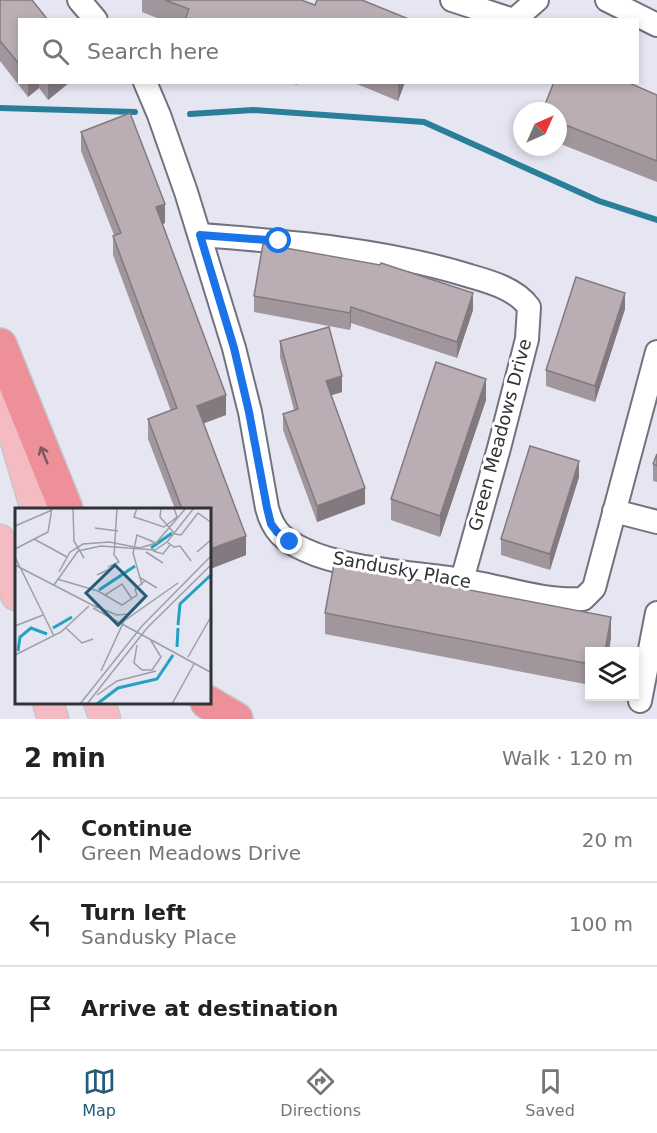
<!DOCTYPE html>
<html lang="en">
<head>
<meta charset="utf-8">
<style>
  :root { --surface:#fff; --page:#f2f2f2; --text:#222; --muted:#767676; --line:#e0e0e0; --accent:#255d77 }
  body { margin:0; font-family:"DejaVu Sans",sans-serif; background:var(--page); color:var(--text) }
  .controls { position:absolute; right:18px; bottom:18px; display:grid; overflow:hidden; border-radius:0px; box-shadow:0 3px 9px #0003 }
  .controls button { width:54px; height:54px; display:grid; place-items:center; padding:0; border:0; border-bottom:2px solid var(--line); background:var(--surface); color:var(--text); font:30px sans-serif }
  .compass { position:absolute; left:513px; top:102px; width:54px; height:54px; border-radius:50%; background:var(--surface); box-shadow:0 3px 9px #0003; rotate:45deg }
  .stop { position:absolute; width:18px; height:18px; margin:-14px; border:4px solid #1a73e8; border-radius:50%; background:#fff }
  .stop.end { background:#1a73e8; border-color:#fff; box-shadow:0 2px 6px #0008 }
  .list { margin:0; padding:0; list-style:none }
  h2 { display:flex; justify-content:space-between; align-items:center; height:78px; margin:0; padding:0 24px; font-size:26px }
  h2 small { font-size:20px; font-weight:400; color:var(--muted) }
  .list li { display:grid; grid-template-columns:39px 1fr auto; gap:18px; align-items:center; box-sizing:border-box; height:84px; padding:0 24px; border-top:2px solid var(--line) }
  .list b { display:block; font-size:22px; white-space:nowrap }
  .list p { margin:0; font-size:20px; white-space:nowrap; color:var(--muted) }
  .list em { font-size:20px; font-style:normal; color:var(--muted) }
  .icon { flex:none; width:33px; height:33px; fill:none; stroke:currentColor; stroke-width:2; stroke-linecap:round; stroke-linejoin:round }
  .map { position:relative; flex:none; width:657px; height:719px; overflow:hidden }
  .search { position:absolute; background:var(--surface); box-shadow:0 3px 9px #0003; left:18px; right:18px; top:18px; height:66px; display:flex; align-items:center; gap:15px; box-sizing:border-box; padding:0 21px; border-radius:0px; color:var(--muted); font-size:22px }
  .sheet { height:330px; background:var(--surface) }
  nav { display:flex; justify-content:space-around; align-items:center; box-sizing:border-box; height:84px; border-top:2px solid var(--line); background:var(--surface); font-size:16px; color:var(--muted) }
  nav a { display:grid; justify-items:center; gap:3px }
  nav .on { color:var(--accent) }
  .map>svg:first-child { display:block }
</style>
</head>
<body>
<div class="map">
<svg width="657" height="719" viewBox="0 0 657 719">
  <rect width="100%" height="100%" fill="#e5e6f2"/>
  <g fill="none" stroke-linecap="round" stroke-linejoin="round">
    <path stroke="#2a7f98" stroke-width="6" d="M 0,108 L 135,112
      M 190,114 L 253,110 L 424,122 L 599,201 L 657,220"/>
    <defs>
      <path id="minor" d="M 79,0 L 96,20
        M 452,0 L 513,20
        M 607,0 L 657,25
        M 514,20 L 537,0
        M 145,82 L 159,115 L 186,192 L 234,348 L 250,412 L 267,508 C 273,531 283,540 305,550 C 348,570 414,572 462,580 C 501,586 543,602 583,599 L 594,588 L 657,352
        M 200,235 C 291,242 383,249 470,276 C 491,282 516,289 529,307 L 527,339 L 499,448 L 462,580
        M 614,511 L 657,522
        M 640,701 L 657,613"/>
      <path id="major" d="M 0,387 L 36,509
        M 0,540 L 16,595
        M 48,702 L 53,719
        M 99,702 L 105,719"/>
      <path id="highway" d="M 0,345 L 66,509
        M 207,702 L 236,719"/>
    </defs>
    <use href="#minor" stroke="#71727d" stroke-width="26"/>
    <use href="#major" stroke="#c5c6c7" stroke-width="33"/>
    <use href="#highway" stroke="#c5c6c7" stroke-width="36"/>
    <use href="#minor" stroke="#fff" stroke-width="22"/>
    <use href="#major" stroke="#f4bcc2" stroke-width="30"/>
    <use href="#highway" stroke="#ed9099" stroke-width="33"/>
  </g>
  <path fill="#a0969b" d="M 0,0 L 20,20 L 20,82 L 70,82 L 48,100 L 39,88 L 28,97 L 0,61 Z
    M 142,0 L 301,0 L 315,5 L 411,20 L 162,20 L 142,12 Z
    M 289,82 L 298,82 L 297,85 Z
    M 352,82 L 405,82 L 398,101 Z
    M 657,95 L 657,182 L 558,143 L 558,111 L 544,111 L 544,107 Z
    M 81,132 L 165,223 L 163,224 L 226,415 L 203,423 L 246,555 L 210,569 L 210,509 L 175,509 L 148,439 L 148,419 L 171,411 L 113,255 L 113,236 L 114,235 L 81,151 Z
    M 254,296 L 473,310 L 457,358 L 351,323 L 350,330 L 254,312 Z
    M 625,309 L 595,402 L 546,386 L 546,370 Z
    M 280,341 L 342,392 L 331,395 L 365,504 L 317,522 L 283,430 L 283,414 L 294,410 L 280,357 Z
    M 486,400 L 440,537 L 391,520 L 391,499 Z
    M 657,454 L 657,482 L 653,481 L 653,464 Z
    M 579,477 L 550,570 L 501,555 L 501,539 Z
    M 325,613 L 611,638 L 590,651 L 590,685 L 325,634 Z"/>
  <path fill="#827a7e" d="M 28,82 L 39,82 L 39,88 L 28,97 Z
    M 48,82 L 70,82 L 48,100 Z
    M 398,82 L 405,82 L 398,101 Z
    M 165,204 L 165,223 L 156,227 L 156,207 Z
    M 473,293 L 473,310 L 457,358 L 457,342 Z
    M 625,293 L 625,309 L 595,402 L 595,386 Z
    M 351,307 L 351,323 L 350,330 L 350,313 Z
    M 342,376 L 342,392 L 326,397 L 326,381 Z
    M 486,379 L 486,400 L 440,537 L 440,516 Z
    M 226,395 L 226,415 L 197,426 L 197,406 Z
    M 579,461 L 579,477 L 550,570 L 550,554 Z
    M 365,488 L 365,504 L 317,522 L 317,506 Z
    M 246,536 L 246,555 L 210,569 L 210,549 Z
    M 611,617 L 611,638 L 609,651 L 605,651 Z"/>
  <path fill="#baaeb4" stroke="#827a7e" stroke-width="1.5" d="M 0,0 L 32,0 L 48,20 L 20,20 L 20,65 L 0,41 Z
    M 165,0 L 301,0 L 315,5 L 317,0 L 362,0 L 411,20 L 185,20 L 189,9 Z
    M 554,82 L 627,82 L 657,95 L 657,161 L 558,122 L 561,114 L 558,113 L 558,111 L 553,111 L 544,107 Z
    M 130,113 L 165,204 L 156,207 L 226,395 L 197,406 L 246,536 L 210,549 L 210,509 L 182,509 L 148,419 L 177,408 L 113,236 L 121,233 L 81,132 Z
    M 263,244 L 380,265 L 381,263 L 473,293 L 457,342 L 351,307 L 350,313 L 254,296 Z
    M 576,277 L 625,293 L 595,386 L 546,370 Z
    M 329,327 L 342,376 L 326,381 L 365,488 L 317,506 L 283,414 L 298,409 L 280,341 Z
    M 436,362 L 486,379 L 440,516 L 391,499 Z
    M 530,446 L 579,461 L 550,554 L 501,539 Z
    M 657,454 L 657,466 L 653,464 Z
    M 334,564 L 611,617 L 605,651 L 590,651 L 590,664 L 325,613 Z"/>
  <defs><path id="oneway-shaft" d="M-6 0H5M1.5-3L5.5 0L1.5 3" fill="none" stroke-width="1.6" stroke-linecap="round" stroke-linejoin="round" transform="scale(1.5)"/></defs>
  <use stroke="#7c585e" href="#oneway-shaft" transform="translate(44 455) rotate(-112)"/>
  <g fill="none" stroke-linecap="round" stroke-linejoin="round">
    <path stroke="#1a73e8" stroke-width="8" d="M 279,241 L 200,235 L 234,348 L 249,412 L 267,508 L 271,524 L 277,532 L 290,542"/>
  </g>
  <g text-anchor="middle" stroke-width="6" stroke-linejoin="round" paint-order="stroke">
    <g font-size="18" fill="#313236" stroke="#fff">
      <text transform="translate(500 435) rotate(-75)" y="6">Green Meadows Drive</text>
      <text transform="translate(402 570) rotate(10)" y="6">Sandusky Place</text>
    </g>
  </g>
  <g transform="translate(15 508)">
    <rect width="196" height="196" fill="#e5e6f2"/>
    <path fill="none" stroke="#27a0c2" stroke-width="3" d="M 136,40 L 157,25M 84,82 L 120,58M 163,117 L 165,96 L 197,66M 38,120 L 57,109M 162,139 L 163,120M 3,143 L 5,129 L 16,120 L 32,126M 82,196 L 103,180 L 142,171 L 158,147"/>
    <path fill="none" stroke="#9d9ea7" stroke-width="1.5" d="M 58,0 L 59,33 L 69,50M 122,0 L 119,9 L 149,19 L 162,9 L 159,0M 146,0 L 145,9 L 160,26 L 166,27M 0,18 L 37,2M 80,20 L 103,23M 166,27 L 183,5 L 197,15M 19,31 L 52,49M 152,34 L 159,39 L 165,38 L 176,53M 0,41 L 33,24 L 37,0M 138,43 L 148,46 L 155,37M 131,44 L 148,55M 182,44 L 197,31M 99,48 L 102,0M 0,49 L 39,128M 0,57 L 83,100M 93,59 L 104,54 L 100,48M 44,64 L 55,44 L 68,36 L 94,34 L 125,40 L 141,35 L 171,0M 82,67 L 101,58M 124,69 L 142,80M 42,71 L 83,83 L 107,97 L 122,87 L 120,81 L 131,72M 39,77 L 63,43 L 86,38 L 140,42 L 152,34 L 179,0M 127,77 L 118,45 L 122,27 L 141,35M 90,87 L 107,76 L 117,91M 80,98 L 102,107 L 115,106M 78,100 L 107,116M 107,116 L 197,165M 0,118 L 28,107M 51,120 L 67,135 L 78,131M 122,137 L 119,155 L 127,162 L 137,162 L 146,149 L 135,131M 0,147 L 46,124 L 74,98M 173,149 L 197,107M 86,163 L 109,113 L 163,75M 82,187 L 102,173 L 141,163M 65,196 L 127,118 L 197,47M 72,196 L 132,120 L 197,56M 157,196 L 179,156"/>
    <path fill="#255d77" fill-opacity="0.15" stroke="#255d77" stroke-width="3" d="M 100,57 L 131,88 L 103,117 L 71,85 Z"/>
    <rect width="196" height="196" fill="none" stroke="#313236" stroke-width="3"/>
  </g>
</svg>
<div class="controls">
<button><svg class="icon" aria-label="layers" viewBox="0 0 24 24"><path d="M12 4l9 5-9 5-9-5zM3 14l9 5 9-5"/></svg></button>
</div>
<svg class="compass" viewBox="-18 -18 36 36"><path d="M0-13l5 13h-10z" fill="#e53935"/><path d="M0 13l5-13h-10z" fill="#767676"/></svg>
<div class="stop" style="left:279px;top:241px"></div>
<div class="stop end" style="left:290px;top:542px"></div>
<div class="search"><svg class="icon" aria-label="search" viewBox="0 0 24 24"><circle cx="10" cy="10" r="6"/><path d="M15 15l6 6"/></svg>Search here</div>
</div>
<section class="sheet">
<h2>2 min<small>Walk · 120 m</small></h2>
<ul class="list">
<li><svg class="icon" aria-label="ahead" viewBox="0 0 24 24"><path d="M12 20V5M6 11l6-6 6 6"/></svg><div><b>Continue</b><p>Green Meadows Drive</p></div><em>20 m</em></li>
<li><svg class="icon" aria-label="left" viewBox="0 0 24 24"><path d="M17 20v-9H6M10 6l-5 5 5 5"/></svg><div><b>Turn left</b><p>Sandusky Place</p></div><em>100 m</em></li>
<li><svg class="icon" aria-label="arrive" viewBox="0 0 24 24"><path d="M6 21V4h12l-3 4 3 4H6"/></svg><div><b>Arrive at destination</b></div></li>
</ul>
</section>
<nav>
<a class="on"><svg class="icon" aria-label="map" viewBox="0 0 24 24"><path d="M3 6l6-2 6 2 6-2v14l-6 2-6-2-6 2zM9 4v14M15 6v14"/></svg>Map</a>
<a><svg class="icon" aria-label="directions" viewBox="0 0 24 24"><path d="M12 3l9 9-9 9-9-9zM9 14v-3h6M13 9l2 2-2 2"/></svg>Directions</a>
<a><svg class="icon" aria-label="saved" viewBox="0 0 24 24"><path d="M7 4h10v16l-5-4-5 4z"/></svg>Saved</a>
</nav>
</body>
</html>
